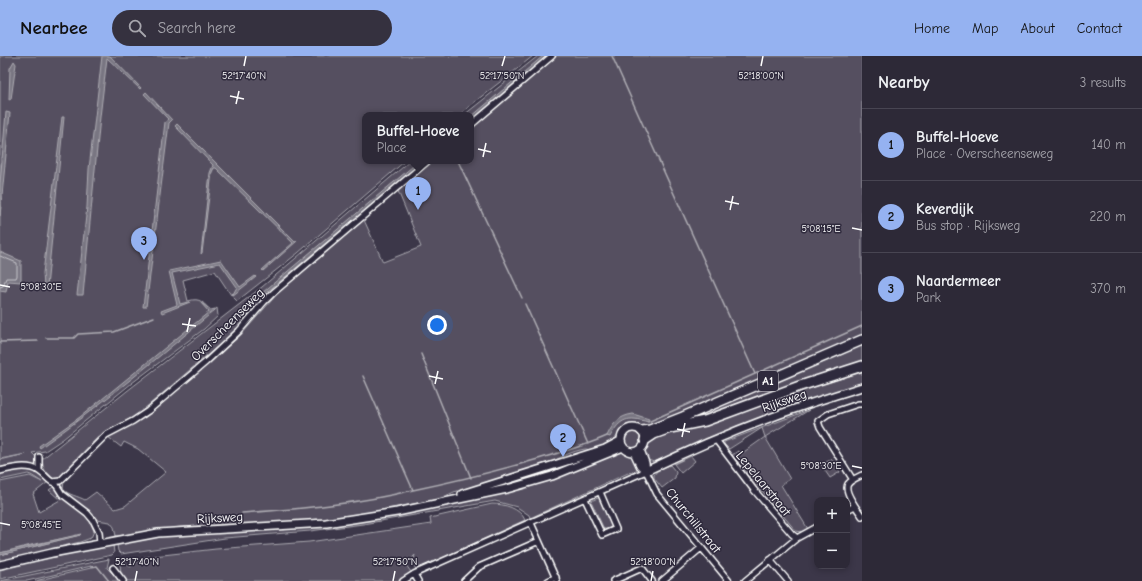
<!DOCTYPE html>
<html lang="en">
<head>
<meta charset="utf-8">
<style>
  :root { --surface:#2d2937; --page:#35313f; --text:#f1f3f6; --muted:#a7a6ad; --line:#484552; --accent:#95b2f1 }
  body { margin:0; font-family:"Comic Neue",sans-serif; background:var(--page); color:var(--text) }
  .controls { position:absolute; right:12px; bottom:12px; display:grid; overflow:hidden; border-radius:8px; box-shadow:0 2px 6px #0003 }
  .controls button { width:36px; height:36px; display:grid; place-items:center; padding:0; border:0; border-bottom:1px solid var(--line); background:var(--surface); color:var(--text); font:20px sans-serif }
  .you { position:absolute; left:437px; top:269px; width:14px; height:14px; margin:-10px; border:3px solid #fff; border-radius:50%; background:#1a73e8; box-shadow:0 0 0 6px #1a73e833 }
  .badge { display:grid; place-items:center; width:26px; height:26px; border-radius:50%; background:var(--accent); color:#111; font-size:13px; font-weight:700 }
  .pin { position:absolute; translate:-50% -33px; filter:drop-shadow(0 1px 2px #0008) }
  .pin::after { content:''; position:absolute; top:21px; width:14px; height:12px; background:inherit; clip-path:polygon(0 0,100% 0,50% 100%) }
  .popup { position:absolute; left:362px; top:56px; width:112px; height:52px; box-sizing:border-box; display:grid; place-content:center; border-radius:8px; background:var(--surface); filter:drop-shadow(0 1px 3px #0005); font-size:13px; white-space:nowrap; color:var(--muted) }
  .popup b { font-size:15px; color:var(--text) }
  .popup::after { content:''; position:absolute; left:50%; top:100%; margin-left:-8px; border:8px solid transparent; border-top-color:var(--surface) }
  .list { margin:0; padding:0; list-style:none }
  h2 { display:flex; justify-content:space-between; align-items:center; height:52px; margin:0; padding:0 16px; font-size:17px }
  h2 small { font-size:13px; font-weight:400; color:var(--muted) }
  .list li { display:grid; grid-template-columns:26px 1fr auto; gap:12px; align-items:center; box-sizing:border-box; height:72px; padding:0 16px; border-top:1px solid var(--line) }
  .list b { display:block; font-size:15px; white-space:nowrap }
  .list p { margin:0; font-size:13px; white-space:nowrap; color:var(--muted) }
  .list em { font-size:13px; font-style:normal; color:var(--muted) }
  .icon { flex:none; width:22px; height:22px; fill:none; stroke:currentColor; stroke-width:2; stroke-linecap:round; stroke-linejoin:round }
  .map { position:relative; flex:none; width:862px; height:525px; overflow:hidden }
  header { display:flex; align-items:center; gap:24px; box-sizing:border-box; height:56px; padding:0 20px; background:var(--accent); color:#111 }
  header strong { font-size:19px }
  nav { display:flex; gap:22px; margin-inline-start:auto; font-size:14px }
  .search { width:280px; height:36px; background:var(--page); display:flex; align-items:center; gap:10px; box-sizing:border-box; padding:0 14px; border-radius:22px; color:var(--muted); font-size:15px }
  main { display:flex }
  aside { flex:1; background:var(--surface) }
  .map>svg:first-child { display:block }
</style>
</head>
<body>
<header>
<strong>Nearbee</strong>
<div class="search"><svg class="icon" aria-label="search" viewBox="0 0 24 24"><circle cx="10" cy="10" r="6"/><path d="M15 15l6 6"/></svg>Search here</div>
<nav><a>Home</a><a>Map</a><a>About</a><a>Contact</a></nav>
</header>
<main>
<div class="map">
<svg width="862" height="525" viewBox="0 0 862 525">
  <rect width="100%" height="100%" fill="#3c3749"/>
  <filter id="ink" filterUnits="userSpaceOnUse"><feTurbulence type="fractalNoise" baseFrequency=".025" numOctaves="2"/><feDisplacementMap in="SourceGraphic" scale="8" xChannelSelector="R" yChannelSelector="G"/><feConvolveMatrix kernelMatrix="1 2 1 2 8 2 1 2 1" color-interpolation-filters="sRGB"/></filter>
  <g filter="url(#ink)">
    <path fill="#555060" stroke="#aaa8b0" d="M 0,0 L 533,0 C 509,20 483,38 459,59 L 365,59 L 365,105 L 405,105 L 298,197 L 237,245 L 232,240 L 234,238 L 233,237 L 231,239 L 215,215 L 183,224 L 188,245 C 201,241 203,247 212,256 L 217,252 L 218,260 L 204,273 L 132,327 L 63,383 L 45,395 L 32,397 L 36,401 L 37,406 L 34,410 L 15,409 L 0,411 L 0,404 L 26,398 L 0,403 Z
      M 538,0 L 546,0 L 499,44 L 471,67 L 471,59 L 464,59 Z
      M 557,0 L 862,0 L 862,282 L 644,373 C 621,359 624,381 612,387 C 607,390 597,393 591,394 C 588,394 588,393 585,393 C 572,395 558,402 547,409 L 454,436 L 439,443 L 360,458 L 297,467 L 219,469 L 180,471 L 116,480 L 114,471 L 110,466 L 97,464 L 85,453 L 63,436 L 59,430 L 64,425 L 63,433 C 68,439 78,440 85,444 L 96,436 L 115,453 L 125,450 L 166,416 L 138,393 L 124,386 L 121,391 L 108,381 L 146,361 L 241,279 L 279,236 L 364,164 L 383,206 L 421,191 L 398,135 L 433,105 L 471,105 L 471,72 Z
      M 410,105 L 426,105 L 280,229 L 238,273 L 137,359 L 111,373 L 98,381 L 56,424 L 54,423 L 47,416 L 46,417 L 43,410 L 42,403 L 127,335 L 262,231 Z
      M 862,288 L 862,309 L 714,360 L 648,377 L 705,354 L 733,345 Z
      M 862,316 L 862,328 L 781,354 L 654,406 L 648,404 L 647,402 L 645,403 L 644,394 L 649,384 L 678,372 L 720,365 L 791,338 Z
      M 809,354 L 765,381 L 790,423 L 781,429 L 808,473 L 802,476 L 796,475 L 732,399 L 738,395 L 741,398 L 765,381 L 762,372 L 729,393 L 724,388 L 724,386 Z
      M624 384a9 9 0 1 1 18 0a9 9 0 1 1-18 0Z
      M 604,395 L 549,419 L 461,440 Z
      M 620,395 L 632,400 L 637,410 L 636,415 L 628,417 L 530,462 L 529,459 L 517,451 L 495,445 L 363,468 L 310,475 L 225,482 L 121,498 L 118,495 L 117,489 L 161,479 L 288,472 L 504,436 Z
      M 691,400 L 695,405 L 681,417 L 674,408 Z
      M 832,403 L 840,416 L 830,422 L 821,409 Z
      M 670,409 L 676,416 L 675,422 L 662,432 L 654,422 L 654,419 L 657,415 Z
      M 17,413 L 33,415 L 48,426 L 33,438 L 39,456 L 60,444 L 49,434 L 53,431 C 66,447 88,454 94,475 L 91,482 L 80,486 L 51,493 L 0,506 L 0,499 L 80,479 L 35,488 L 0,497 L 0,426 L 30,420 L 42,426 L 31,419 L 28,418 L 0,424 L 0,415 Z
      M 600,441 L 612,467 L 611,471 L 607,473 L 604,473 L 591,445 Z
      M 492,448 C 504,448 520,452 525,464 L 416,514 L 413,506 L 415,499 L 406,509 L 411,516 L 400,525 L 126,525 L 121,519 L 120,506 L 124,504 L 130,511 L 145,501 L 216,493 L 309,486 L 431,468 L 430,462 Z
      M 113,489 L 114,497 L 112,499 L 0,523 L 0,514 L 85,494 Z
      M 109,503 L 107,512 L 120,525 L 35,525 L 91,512 L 91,510 L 27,525 L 0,525 Z"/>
    <path fill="#797682" stroke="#afadb4" d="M 102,0 L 110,0 L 141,32 L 140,33 L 107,2 L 100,61 L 83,239 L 77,239 L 87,151 L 89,113 Z
      M 543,0 L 547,0 L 471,65 L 471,61 Z
      M 14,5 L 16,8 L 11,43 L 9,44 L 10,12 Z
      M 146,36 L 172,64 L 169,67 L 146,251 L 143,251 L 165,66 L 168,63 L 144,38 Z
      M 6,56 L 10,57 L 0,160 L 0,128 Z
      M 62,61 L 64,61 L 47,231 L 44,231 L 43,217 Z
      M 177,68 L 295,186 L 297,185 L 263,215 L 262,214 L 293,187 L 216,112 L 214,112 L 212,116 L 202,197 L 201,198 L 210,117 L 213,109 L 175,70 Z
      M 419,105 L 424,105 L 278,227 L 263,239 L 262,237 Z
      M 0,196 L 21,205 L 21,226 L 8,225 L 6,236 L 0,235 Z
      M 221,204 L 240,231 L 255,220 L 256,221 L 232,240 L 237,231 L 220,207 L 172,217 L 180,248 L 188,246 L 190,246 L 162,257 L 161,255 L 177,249 L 169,215 Z
      M 200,246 L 211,254 L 215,253 L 215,254 C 158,302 101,349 40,392 L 39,390 L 80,361 L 209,256 Z
      M 633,358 L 649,363 L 648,366 C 628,360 620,362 610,381 L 607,380 C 613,367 619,360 633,358 Z
      M 81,478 L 80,479 L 0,499 L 0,497 Z"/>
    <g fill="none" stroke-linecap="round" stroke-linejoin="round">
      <path stroke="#c9c8cd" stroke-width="1" d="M 0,200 L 17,207 L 17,220 L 16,222 L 6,222 L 3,230 L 0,231"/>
      <path stroke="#afadb4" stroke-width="1.5" d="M 612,0 L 755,318 L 648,366
        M 458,105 L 522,242
        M 525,248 L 588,388
        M 46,282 L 74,282 L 78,278 L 114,276 L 154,261
        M 0,286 L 38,285
        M 421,298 L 471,422
        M 755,318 L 862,270
        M 413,434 C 456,425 497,415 538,403 C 562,396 585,390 607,380
        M 242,457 C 299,453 358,448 413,434 L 363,320
        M 91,511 L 97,510 L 109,525"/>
      <defs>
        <path id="minor" d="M 471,69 L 552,0
          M 716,384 L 754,434 L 792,478 L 797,482
          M 0,415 C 12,412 28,408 39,415 C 44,418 47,423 52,426 L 60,425 L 106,379 L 133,365 L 148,355 L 206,306 L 239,275 L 264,246 L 273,237 L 428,105
          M 39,415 L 39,401
          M 862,419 C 858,421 851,424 848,428 C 843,435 858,454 862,460
          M 853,424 L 820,371 L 818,365 L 828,358 L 858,348 L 862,348
          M 55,427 L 62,438 L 87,457 L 93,464 L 99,476 L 100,487
          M 585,443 L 602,479 L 616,473 L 600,436
          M 847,454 L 855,450
          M 531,467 L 557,525
          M 770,504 L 788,525
          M 113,512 L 123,525
          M 414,518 L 418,525
          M 403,525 L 414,518 L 646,415 L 657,438 L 729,525
          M 464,525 L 479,511 L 539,485
          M 548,525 L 556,521
          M 613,525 L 642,512 L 652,525
          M 662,525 L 701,492
          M 745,525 L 797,482 L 817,471"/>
        <path id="secondary" d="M621 384a12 12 0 1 1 24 0a12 12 0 1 1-24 0Z
          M 640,394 L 645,407 L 646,415
          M 634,396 L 640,409 L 646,415
          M 646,415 C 716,381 788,353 862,331
          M 462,438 L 605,393 L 620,385
          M 0,509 L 52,497 L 158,477 L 326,467 L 397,456 L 507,433 L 552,420 L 623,391"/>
        <path id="motorway" d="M 642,375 L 650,374 L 683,361 L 862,284
          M 645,384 L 654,378 L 670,372 L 705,365 L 800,330 L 862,310"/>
      </defs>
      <use href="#minor" stroke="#fff" stroke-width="8"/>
      <use href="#secondary" stroke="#fff" stroke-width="10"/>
      <use href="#motorway" stroke="#fff" stroke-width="12"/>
      <use href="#minor" stroke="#2f2a3d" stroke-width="5"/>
      <use href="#secondary" stroke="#2f2a3d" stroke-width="7"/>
      <use href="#motorway" stroke="#2f2a3d" stroke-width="9"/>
    </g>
  </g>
  <path fill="none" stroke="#fff" stroke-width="1.5" d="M 244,10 L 246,0M 502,10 L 505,0M 761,10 L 763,0M 230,40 L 244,43M 236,48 L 239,35M 478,93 L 491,96M 483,101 L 486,87M 725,145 L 739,148M 730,154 L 733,140M 852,172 L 862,174M 0,229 L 10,231M 182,268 L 196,270M 187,276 L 190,262M 429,320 L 443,323M 435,328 L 438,315M 677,373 L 690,376M 682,381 L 685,367M 852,410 L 862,412M 0,467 L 10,469M 135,525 L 137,515M 393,525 L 395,515M 651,525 L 653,515"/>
  <g text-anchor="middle" stroke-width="3" stroke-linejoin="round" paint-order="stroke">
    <rect fill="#2f2a3d" stroke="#c1bfc5" stroke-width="1" x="758" y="315" width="20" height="20" rx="3"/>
    <g font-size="12" font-weight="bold" fill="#fff">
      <text x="768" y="329">A1</text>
    </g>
    <g font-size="13" fill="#fff" stroke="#2f2a3d">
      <text transform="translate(227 268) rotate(-45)" y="5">Overscheenseweg</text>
      <text transform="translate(784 344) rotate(-19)" y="5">Rijksweg</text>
      <text transform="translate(764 427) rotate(51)" y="5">Lepelaarstraat</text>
      <text transform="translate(220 461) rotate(-3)" y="5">Rijksweg</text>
      <text transform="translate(694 464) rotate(51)" y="5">Churchillstraat</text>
    </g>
  </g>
  <g font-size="10" text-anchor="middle" fill="#fff" stroke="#2f2a3d" stroke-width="3" stroke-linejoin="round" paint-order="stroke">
    <text x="244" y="23">52°17'40"N</text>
    <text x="502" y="23">52°17'50"N</text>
    <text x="761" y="23">52°18'00"N</text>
    <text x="821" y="176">5°08'15"E</text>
    <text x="41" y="234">5°08'30"E</text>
    <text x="821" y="413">5°08'30"E</text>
    <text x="41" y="472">5°08'45"E</text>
    <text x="137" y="509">52°17'40"N</text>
    <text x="395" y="509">52°17'50"N</text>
    <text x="653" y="509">52°18'00"N</text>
  </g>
</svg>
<div class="controls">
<button>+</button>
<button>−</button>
</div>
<div class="you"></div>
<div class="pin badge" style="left:418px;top:154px">1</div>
<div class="popup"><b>Buffel-Hoeve</b>Place</div>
<div class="pin badge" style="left:563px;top:401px">2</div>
<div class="pin badge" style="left:144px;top:204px">3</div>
</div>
<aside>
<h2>Nearby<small>3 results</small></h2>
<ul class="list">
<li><span class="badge">1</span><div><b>Buffel-Hoeve</b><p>Place · Overscheenseweg</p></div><em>140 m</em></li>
<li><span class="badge">2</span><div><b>Keverdijk</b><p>Bus stop · Rijksweg</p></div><em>220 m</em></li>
<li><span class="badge">3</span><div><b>Naardermeer</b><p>Park</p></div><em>370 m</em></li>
</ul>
</aside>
</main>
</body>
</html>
